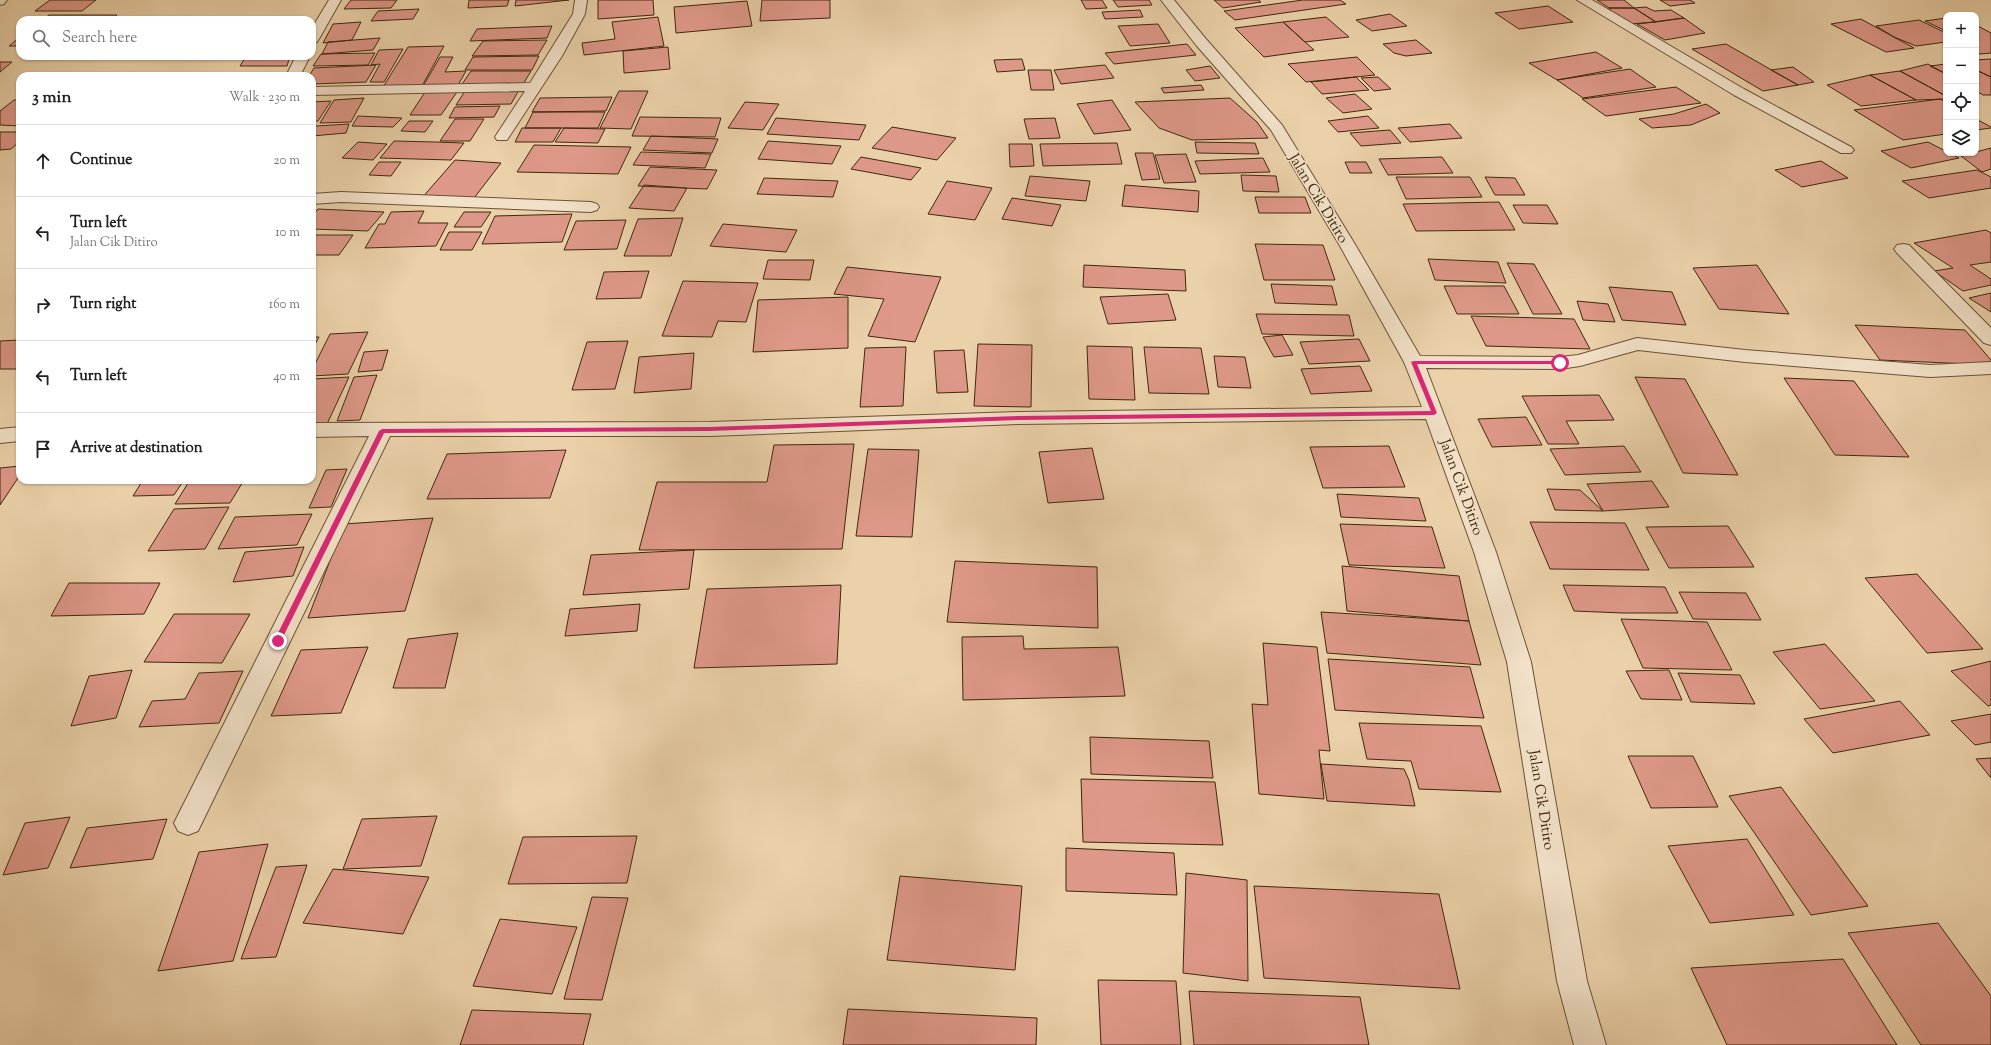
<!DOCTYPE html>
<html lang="en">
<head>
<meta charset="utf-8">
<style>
  :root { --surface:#fff; --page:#f2f2f2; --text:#202124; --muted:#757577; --line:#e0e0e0 }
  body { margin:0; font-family:"Sorts Mill Goudy",serif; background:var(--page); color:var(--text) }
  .controls { position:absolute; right:12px; top:12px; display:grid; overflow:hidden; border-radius:8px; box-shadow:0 1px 3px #0004 }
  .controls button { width:36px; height:36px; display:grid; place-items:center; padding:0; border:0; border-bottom:1px solid var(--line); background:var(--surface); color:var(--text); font:20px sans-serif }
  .stop { position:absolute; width:12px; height:12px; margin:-9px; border:3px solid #db2777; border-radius:50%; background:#fff }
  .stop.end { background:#db2777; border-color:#fff; box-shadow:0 1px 4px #0008 }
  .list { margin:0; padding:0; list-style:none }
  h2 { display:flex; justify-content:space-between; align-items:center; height:52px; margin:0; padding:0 16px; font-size:17px }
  h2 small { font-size:13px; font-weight:400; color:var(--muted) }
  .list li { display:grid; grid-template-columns:26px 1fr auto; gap:12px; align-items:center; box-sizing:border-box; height:72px; padding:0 16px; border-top:1px solid var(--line) }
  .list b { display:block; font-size:15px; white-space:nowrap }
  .list p { margin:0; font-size:13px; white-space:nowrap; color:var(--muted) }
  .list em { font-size:13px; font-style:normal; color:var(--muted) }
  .icon { flex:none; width:22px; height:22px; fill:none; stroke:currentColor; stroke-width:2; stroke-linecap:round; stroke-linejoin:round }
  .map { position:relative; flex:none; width:1991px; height:1045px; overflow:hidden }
  .search { position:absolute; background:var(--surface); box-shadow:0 1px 3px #0004; left:16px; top:16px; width:300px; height:44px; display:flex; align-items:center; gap:10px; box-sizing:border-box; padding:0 14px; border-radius:12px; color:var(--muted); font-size:15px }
  .panel { position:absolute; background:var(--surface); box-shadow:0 1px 3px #0004; left:16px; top:72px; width:300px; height:412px; border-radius:12px }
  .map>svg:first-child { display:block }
</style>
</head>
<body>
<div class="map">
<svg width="1991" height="1045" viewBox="0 0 1991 1045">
  <rect width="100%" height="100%" fill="#ebd1aa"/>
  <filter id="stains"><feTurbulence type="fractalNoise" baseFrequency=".005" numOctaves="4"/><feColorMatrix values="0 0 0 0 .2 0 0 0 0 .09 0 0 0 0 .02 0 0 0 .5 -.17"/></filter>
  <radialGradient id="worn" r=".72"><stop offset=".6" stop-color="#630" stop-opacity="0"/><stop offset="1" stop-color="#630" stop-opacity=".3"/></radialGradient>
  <path fill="#de9889" stroke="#40280c" d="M 50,0 L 96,0 L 82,11 L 35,11 Z
    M 351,0 L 397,0 L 391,8 L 344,9 Z
    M 469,0 L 509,0 L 507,6 L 468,8 Z
    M 516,0 L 569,0 L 515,6 Z
    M 598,0 L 653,0 L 654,15 L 598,19 Z
    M 762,0 L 830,0 L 830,18 L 760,21 Z
    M 1081,0 L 1102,0 L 1107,8 L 1086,9 Z
    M 1113,0 L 1149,0 L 1152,5 L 1118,7 Z
    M 1214,0 L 1258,0 L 1261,2 L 1223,8 Z
    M 1303,0 L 1340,0 L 1346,4 L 1235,20 L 1224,11 Z
    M 1597,0 L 1624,0 L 1634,8 L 1609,8 Z
    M 1660,0 L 1690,0 L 1695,3 L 1670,6 Z
    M 747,1 L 752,26 L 676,33 L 674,7 Z
    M 1548,6 L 1573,22 L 1519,29 L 1495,13 Z
    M 1646,7 L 1654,11 L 1671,10 L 1684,18 L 1656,22 L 1634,8 Z
    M 1609,8 L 1634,8 L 1656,22 L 1629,24 L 1614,15 Z
    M 419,9 L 413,19 L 371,21 L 378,11 Z
    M 1140,10 L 1143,17 L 1105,19 L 1102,12 Z
    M 1390,14 L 1407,26 L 1372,31 L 1356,20 Z
    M 49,15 L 117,15 L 112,20 L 43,20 Z
    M 658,17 L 664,46 L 584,55 L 582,43 L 615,39 L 612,22 Z
    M 1326,17 L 1349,37 L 1305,42 L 1283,22 Z
    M 1684,18 L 1705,33 L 1665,40 L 1637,24 Z
    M 1946,18 L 1946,31 L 1925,21 Z
    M 1861,19 L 1914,48 L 1886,52 L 1831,24 Z
    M 1919,20 L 1946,33 L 1946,42 L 1916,46 L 1894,37 L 1876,26 Z
    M 361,22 L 352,40 L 323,43 L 333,24 Z
    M 1283,22 L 1314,50 L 1264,57 L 1235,28 Z
    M 1158,24 L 1170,43 L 1130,46 L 1118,26 Z
    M 1976,25 L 1991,33 L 1991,53 L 1980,54 L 1976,53 Z
    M 552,26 L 547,38 L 470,41 L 477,29 Z
    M 20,37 L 20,46 L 9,46 Z
    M 380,38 L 373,50 L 322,54 L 328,42 Z
    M 547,40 L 538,55 L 472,56 L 483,41 Z
    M 1416,40 L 1432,53 L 1406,56 L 1394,53 L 1383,44 Z
    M 1187,44 L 1196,55 L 1114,64 L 1105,53 Z
    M 1726,44 L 1798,85 L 1763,91 L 1692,49 Z
    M 444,46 L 422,86 L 383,87 L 408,47 Z
    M 668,47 L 670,69 L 624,73 L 623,51 Z
    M 403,49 L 384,82 L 370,82 L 380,64 L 371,65 L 379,50 Z
    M 1596,52 L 1622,68 L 1557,80 L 1529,63 Z
    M 375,53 L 368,65 L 313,66 L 321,54 Z
    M 236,56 L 290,56 L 287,66 L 240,66 L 245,58 L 234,59 Z
    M 539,56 L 532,70 L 465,70 L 473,57 Z
    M 440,57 L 453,57 L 445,72 L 466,71 L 457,87 L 422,88 Z
    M 1357,57 L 1375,75 L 1306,82 L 1288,64 Z
    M 1022,59 L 1025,70 L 997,72 L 994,60 Z
    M 1991,59 L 1991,77 L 1976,70 L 1976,60 Z
    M 0,62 L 12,62 L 0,72 Z
    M 1928,64 L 1946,74 L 1946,96 L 1900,71 Z
    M 1946,64 L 1946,74 L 1930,66 Z
    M 376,65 L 366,82 L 312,84 L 312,76 L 309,76 L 314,68 Z
    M 1105,65 L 1114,78 L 1061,84 L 1054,70 Z
    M 1210,66 L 1220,78 L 1195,81 L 1186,70 Z
    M 1793,67 L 1814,82 L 1798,85 L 1771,70 Z
    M 1630,69 L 1656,87 L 1583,98 L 1557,80 Z
    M 1028,70 L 1051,70 L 1054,90 L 1031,90 Z
    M 1976,70 L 1991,77 L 1991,95 L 1983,95 L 1976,91 Z
    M 471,71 L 531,71 L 522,86 L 460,87 Z
    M 1900,71 L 1946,96 L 1946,99 L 1916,100 L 1870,75 Z
    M 1870,75 L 1916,100 L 1861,106 L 1827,85 Z
    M 1356,77 L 1369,90 L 1322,94 L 1311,82 Z
    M 1378,77 L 1391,89 L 1374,91 L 1361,78 Z
    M 1201,85 L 1204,90 L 1164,93 L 1161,88 Z
    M 1676,87 L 1701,103 L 1606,116 L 1582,99 Z
    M 519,90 L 511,104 L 456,105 L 465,91 Z
    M 619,91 L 648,91 L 631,129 L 600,128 Z
    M 425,92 L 457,92 L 441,115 L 410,115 Z
    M 1355,94 L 1372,109 L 1343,113 L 1326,98 Z
    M 612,97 L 606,111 L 532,112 L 540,98 Z
    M 364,98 L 351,122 L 320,123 L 334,100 Z
    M 1230,98 L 1257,122 L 1268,138 L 1192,140 L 1159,128 L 1135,102 Z
    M 1940,99 L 1946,102 L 1946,134 L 1903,140 L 1854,110 Z
    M 14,100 L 20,100 L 20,126 L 0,125 L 0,111 Z
    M 1112,100 L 1131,130 L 1094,134 L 1077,104 Z
    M 331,101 L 318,121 L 312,121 L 312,102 Z
    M 745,102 L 779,104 L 763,130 L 728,128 Z
    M 1706,104 L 1720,113 L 1691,125 L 1652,128 L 1639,119 L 1674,114 Z
    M 500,106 L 494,117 L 449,118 L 455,107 Z
    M 533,112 L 605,112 L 598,128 L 525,128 Z
    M 358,116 L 402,118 L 393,127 L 352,126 Z
    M 1368,116 L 1379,128 L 1338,132 L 1328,121 Z
    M 640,117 L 721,118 L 715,137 L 632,136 Z
    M 776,118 L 866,125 L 859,140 L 767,134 Z
    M 1055,118 L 1060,138 L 1029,139 L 1024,119 Z
    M 455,119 L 484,119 L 470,141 L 440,141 Z
    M 1976,119 L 1991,127 L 1991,128 L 1976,130 Z
    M 409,121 L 433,121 L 425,132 L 401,131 Z
    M 349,124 L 346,133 L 312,136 L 316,126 Z
    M 1450,124 L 1462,138 L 1410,142 L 1398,128 Z
    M 892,127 L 956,138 L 937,160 L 872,148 Z
    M 522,128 L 561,128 L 553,142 L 515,142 Z
    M 564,128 L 605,129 L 598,143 L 555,142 Z
    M 1390,130 L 1401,143 L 1361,146 L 1350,133 Z
    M 0,132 L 20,132 L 20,141 L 11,149 L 0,150 Z
    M 651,136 L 718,139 L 712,153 L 643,150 Z
    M 394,141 L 436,142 L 464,143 L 451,160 L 380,158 Z
    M 768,141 L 841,146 L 832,164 L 758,159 Z
    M 358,142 L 387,144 L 373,160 L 342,158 Z
    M 1195,142 L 1255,143 L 1259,154 L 1197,153 Z
    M 1928,142 L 1959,158 L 1911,168 L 1881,151 Z
    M 1117,143 L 1122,164 L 1043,166 L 1040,144 Z
    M 1009,144 L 1032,144 L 1034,166 L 1010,167 Z
    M 534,145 L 631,147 L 618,174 L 517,172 Z
    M 1991,148 L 1991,169 L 1982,172 L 1961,156 Z
    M 641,152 L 711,154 L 705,168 L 633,165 Z
    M 1135,153 L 1153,153 L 1160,179 L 1142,180 Z
    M 1186,154 L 1196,182 L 1164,183 L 1155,155 Z
    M 861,157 L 921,168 L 911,180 L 851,169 Z
    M 1442,157 L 1453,173 L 1388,175 L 1379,159 Z
    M 1263,158 L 1270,172 L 1200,174 L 1195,161 Z
    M 455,160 L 501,163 L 471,202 L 421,199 Z
    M 1821,161 L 1848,178 L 1802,187 L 1775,170 Z
    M 379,162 L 401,162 L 391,176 L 369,175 Z
    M 1345,162 L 1366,162 L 1372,173 L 1350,173 Z
    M 650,167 L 717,170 L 707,189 L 638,186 Z
    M 1977,170 L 1991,177 L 1991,188 L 1929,198 L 1902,181 Z
    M 1241,175 L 1276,176 L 1279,192 L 1243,191 Z
    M 1030,176 L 1090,181 L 1086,201 L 1025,196 Z
    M 1396,177 L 1470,177 L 1482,197 L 1406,199 Z
    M 1485,177 L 1515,178 L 1525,195 L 1495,195 Z
    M 764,178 L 838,181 L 833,197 L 757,194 Z
    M 947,181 L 992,188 L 975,220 L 928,214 Z
    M 644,185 L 687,188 L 674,211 L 629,208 Z
    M 1125,185 L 1199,191 L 1198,212 L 1122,206 Z
    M 1255,197 L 1305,197 L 1311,213 L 1259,213 Z
    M 1012,198 L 1061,205 L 1052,226 L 1002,219 Z
    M 1499,202 L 1515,230 L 1416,231 L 1403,204 Z
    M 1513,205 L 1547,205 L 1558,224 L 1523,223 Z
    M 318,209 L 384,212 L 368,231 L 312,229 L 312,216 Z
    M 424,211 L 418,223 L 448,223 L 436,246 L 365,248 L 379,224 L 385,224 L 391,212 Z
    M 464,212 L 491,212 L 481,227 L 454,227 Z
    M 572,214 L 562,242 L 482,244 L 495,216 Z
    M 683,218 L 671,256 L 624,256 L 638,219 Z
    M 626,220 L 617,249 L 564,250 L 576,221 Z
    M 723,224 L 797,230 L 786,252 L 710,246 Z
    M 1986,230 L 1991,233 L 1991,262 L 1970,265 L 1991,279 L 1991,285 L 1963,291 L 1934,271 L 1953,268 L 1914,243 Z
    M 449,232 L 482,232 L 472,250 L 440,250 Z
    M 312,235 L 353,235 L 339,255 L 312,255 Z
    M 1255,244 L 1323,245 L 1335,280 L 1264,280 Z
    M 1428,259 L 1498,262 L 1506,283 L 1435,280 Z
    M 768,260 L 814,260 L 810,280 L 763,279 Z
    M 1507,263 L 1534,264 L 1562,314 L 1533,314 Z
    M 1084,265 L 1185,270 L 1186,291 L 1083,287 Z
    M 1757,265 L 1789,314 L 1719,309 L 1693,268 Z
    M 847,267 L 941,277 L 915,342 L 868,336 L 884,299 L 834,294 Z
    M 649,271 L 641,298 L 596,299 L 604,272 Z
    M 683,281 L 758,283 L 746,322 L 718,321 L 712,337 L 662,336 Z
    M 1271,284 L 1332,286 L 1337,305 L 1275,303 Z
    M 1444,286 L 1504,286 L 1519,314 L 1457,314 Z
    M 1609,287 L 1672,292 L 1686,325 L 1622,320 Z
    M 1991,293 L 1991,312 L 1969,298 Z
    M 1168,294 L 1176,320 L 1108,324 L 1100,297 Z
    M 848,297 L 848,348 L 753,352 L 758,300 Z
    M 1577,301 L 1608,304 L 1615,322 L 1583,320 Z
    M 1256,314 L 1349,315 L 1354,336 L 1262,334 Z
    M 1471,316 L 1574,319 L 1590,349 L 1486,346 Z
    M 1855,325 L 1965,330 L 1991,360 L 1991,365 L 1880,360 Z
    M 368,332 L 348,374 L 312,376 L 312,370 L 330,334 Z
    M 1282,335 L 1293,355 L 1274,357 L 1263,337 Z
    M 312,337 L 319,337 L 312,350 Z
    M 1359,339 L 1370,361 L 1309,364 L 1300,342 Z
    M 20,340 L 20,369 L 0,369 L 0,341 Z
    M 628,341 L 615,389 L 572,390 L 587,342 Z
    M 978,344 L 1032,345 L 1031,407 L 974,406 Z
    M 1087,346 L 1132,347 L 1135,400 L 1089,399 Z
    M 906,347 L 903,406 L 860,407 L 865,348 Z
    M 1144,347 L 1201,348 L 1209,394 L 1149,393 Z
    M 388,350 L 382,370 L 358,372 L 364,352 Z
    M 964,350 L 968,392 L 937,393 L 934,351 Z
    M 694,353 L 691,389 L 634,393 L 639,357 Z
    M 1214,356 L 1245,357 L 1251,388 L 1218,387 Z
    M 1360,366 L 1372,391 L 1311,394 L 1301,369 Z
    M 377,375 L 360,420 L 337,421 L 354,377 Z
    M 349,377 L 327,424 L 312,425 L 312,379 Z
    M 1635,377 L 1685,379 L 1738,475 L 1683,473 Z
    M 1784,378 L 1854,381 L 1909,457 L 1835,455 Z
    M 1599,395 L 1614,420 L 1566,421 L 1579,444 L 1548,444 L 1522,396 Z
    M 1526,417 L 1542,445 L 1492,447 L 1478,419 Z
    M 854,444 L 842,549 L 639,550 L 657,482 L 767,482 L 774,445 Z
    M 1389,446 L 1405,487 L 1323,488 L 1310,447 Z
    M 1624,446 L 1641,472 L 1565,475 L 1550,449 Z
    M 1092,448 L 1104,499 L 1048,503 L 1039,452 Z
    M 868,449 L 919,450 L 912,537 L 856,536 Z
    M 566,450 L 550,498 L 427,499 L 447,454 Z
    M 20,466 L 20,475 L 0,505 L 0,468 Z
    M 347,469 L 331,507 L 309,508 L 326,470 Z
    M 143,480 L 184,480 L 174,495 L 133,496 Z
    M 190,480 L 244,480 L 230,503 L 175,504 Z
    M 1652,481 L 1669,507 L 1603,511 L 1587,484 Z
    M 1547,489 L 1580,490 L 1603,511 L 1555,510 Z
    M 1337,494 L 1419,498 L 1426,521 L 1341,517 Z
    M 229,507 L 205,549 L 148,551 L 174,509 Z
    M 312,514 L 297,545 L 218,549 L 235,517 Z
    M 433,518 L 405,611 L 308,618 L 344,524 Z
    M 1530,522 L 1625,523 L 1649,570 L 1550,569 Z
    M 1340,524 L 1432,527 L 1445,568 L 1349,565 Z
    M 1728,526 L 1754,567 L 1669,568 L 1646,527 Z
    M 304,547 L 293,576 L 233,582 L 245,552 Z
    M 694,550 L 689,589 L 583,595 L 591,555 Z
    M 955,561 L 1097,567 L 1098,628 L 947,622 Z
    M 1342,566 L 1459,576 L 1469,621 L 1347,611 Z
    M 1917,574 L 1983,649 L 1927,653 L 1865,578 Z
    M 69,583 L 160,583 L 144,614 L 51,616 Z
    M 841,585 L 837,664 L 694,668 L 707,589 Z
    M 1563,585 L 1665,587 L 1678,613 L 1623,613 L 1574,611 Z
    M 1679,592 L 1746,593 L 1761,620 L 1693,619 Z
    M 640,604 L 637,631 L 565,636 L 570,609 Z
    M 1321,612 L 1469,621 L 1481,665 L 1327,653 Z
    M 174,614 L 250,614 L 222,663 L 144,662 Z
    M 1621,619 L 1707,622 L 1732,670 L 1643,668 Z
    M 458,633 L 445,688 L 393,688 L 408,639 Z
    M 1023,636 L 1024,649 L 1118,647 L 1125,696 L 963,700 L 962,637 Z
    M 1263,643 L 1317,647 L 1330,751 L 1319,750 L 1324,799 L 1259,794 L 1252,704 L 1268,705 Z
    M 1825,644 L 1875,701 L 1820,709 L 1773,652 Z
    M 368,647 L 341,713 L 271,716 L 301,650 Z
    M 1328,659 L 1470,667 L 1484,718 L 1335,710 Z
    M 1991,661 L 1991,705 L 1988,706 L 1951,671 Z
    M 132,670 L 116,718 L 71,726 L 89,676 Z
    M 1669,670 L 1682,700 L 1641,699 L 1626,671 Z
    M 243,671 L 219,723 L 139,727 L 152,701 L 185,699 L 199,673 Z
    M 1678,673 L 1740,675 L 1755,704 L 1691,702 Z
    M 1900,701 L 1930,735 L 1833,753 L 1804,719 Z
    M 1991,714 L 1991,742 L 1975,745 L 1951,721 Z
    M 1359,723 L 1481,726 L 1501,792 L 1419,789 L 1411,761 L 1367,759 Z
    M 1090,737 L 1209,741 L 1213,778 L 1091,774 Z
    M 1628,756 L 1693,756 L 1718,807 L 1651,808 Z
    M 1991,758 L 1991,778 L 1976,759 Z
    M 1321,764 L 1404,769 L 1409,780 L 1415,806 L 1327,801 Z
    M 1081,779 L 1215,782 L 1223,845 L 1083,842 Z
    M 1781,787 L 1868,906 L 1811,915 L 1729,796 Z
    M 437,816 L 421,866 L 343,869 L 362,819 Z
    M 70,817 L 48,868 L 3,875 L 25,823 Z
    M 167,819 L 153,859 L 70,868 L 87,828 Z
    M 637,836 L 627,883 L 508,884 L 523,837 Z
    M 1747,839 L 1794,915 L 1710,923 L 1668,846 Z
    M 268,844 L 233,961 L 158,971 L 199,852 Z
    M 1066,848 L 1174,853 L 1177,895 L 1066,891 Z
    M 307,865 L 276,957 L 241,959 L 276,867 Z
    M 333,869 L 429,877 L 403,934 L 303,923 Z
    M 1186,873 L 1247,880 L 1248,981 L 1183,973 Z
    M 900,876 L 1022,886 L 1015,970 L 887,960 Z
    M 1254,886 L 1439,894 L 1460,989 L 1264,978 Z
    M 592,897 L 628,898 L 602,1000 L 564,999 Z
    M 500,919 L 577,927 L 552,994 L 473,986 Z
    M 1938,923 L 1991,996 L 1991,1045 L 1921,1045 L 1848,933 Z
    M 1843,959 L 1897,1045 L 1727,1045 L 1691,968 Z
    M 1098,980 L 1176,981 L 1181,1045 L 1101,1045 Z
    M 1189,991 L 1360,997 L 1369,1045 L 1194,1045 Z
    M 848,1009 L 1037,1018 L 1036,1045 L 843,1045 Z
    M 472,1010 L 591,1014 L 583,1045 L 460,1045 Z"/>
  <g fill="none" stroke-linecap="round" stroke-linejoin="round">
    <defs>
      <path id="street" d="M 0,0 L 7,0 L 4,4 L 0,5 Z
        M 329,0 L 341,0 L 319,39 L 317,42 L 312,43 L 312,28 Z
        M 575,0 L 587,0 L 585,14 L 562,56 L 507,140 L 497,140 L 495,137 L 525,91 L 312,95 L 312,87 L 530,83 L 573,14 Z
        M 1161,0 L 1174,0 L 1206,39 L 1282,125 L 1356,246 L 1420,356 L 1560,357 L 1578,355 L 1637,338 L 1745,350 L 1930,365 L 1991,362 L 1991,374 L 1930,377 L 1745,362 L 1638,350 L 1580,366 L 1560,369 L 1426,368 L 1496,552 L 1531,662 L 1587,981 L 1606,1045 L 1574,1045 L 1557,981 L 1507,662 L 1474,552 L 1426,419 L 1018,424 L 710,436 L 390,436 L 198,831 L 188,835 L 178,831 L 174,823 L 178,815 L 369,436 L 312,437 L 312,423 L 710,422 L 1018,412 L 1422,407 L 1404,362 L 1340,246 L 1271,130 L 1196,45 Z
        M 1577,0 L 1592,0 L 1744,89 L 1851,147 L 1854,150 L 1851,153 L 1841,153 L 1734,95 Z
        M 296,56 L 310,56 L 300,76 L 286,76 Z
        M 341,192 L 591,202 L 597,204 L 599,207 L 597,210 L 591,212 L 341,202 L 312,204 L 312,194 Z
        M 1903,244 L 1909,245 L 1991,328 L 1991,345 L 1984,343 L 1897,253 L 1894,249 L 1897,245 Z
        M 20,427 L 20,441 L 0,443 L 0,429 Z"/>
    </defs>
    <use href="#street" stroke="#6b5234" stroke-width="2"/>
    <use href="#street" fill="#f2e1c8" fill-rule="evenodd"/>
  </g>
  <path fill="#db2777" d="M 1414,361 L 1560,361 L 1563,363 L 1560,364 L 1417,364 L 1437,413 L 1434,415 L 1018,420 L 710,431 L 384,433 L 281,641 L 278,644 L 274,641 L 379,431 L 382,429 L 710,427 L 1018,416 L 1431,411 L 1411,362 Z"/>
  <g text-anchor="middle" stroke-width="3" stroke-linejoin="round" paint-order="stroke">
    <g font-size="15" fill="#40280c" stroke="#f2e1c8">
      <text transform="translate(1319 198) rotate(59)" y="5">Jalan Cik Ditiro</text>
      <text transform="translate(1462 487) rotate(70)" y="5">Jalan Cik Ditiro</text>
      <text transform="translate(1542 800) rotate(81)" y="5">Jalan Cik Ditiro</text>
    </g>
  </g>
  <rect width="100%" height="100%" filter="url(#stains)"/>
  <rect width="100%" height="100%" fill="url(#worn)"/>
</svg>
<div class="controls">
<button>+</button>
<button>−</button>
<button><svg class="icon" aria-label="locate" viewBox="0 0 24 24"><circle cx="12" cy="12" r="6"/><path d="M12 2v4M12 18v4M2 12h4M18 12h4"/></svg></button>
<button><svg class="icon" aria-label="layers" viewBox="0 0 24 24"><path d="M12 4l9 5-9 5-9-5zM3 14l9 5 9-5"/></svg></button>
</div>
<div class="stop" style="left:1560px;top:363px"></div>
<div class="stop end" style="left:278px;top:641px"></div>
<div class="search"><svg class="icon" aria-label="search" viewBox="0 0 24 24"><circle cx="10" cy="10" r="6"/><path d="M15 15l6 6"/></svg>Search here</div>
<section class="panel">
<h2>3 min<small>Walk · 230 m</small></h2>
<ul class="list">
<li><svg class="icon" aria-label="ahead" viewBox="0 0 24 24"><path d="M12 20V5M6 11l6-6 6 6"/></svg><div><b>Continue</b></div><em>20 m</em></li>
<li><svg class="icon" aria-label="left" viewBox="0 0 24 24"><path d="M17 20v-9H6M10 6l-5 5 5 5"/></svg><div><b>Turn left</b><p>Jalan Cik Ditiro</p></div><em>10 m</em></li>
<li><svg class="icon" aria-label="right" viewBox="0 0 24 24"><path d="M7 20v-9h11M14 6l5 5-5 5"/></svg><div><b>Turn right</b></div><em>160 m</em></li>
<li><svg class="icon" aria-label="left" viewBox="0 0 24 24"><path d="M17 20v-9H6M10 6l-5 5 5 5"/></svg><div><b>Turn left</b></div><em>40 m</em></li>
<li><svg class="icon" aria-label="arrive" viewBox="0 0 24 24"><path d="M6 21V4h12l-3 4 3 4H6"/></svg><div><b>Arrive at destination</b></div></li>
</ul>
</section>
</div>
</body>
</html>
